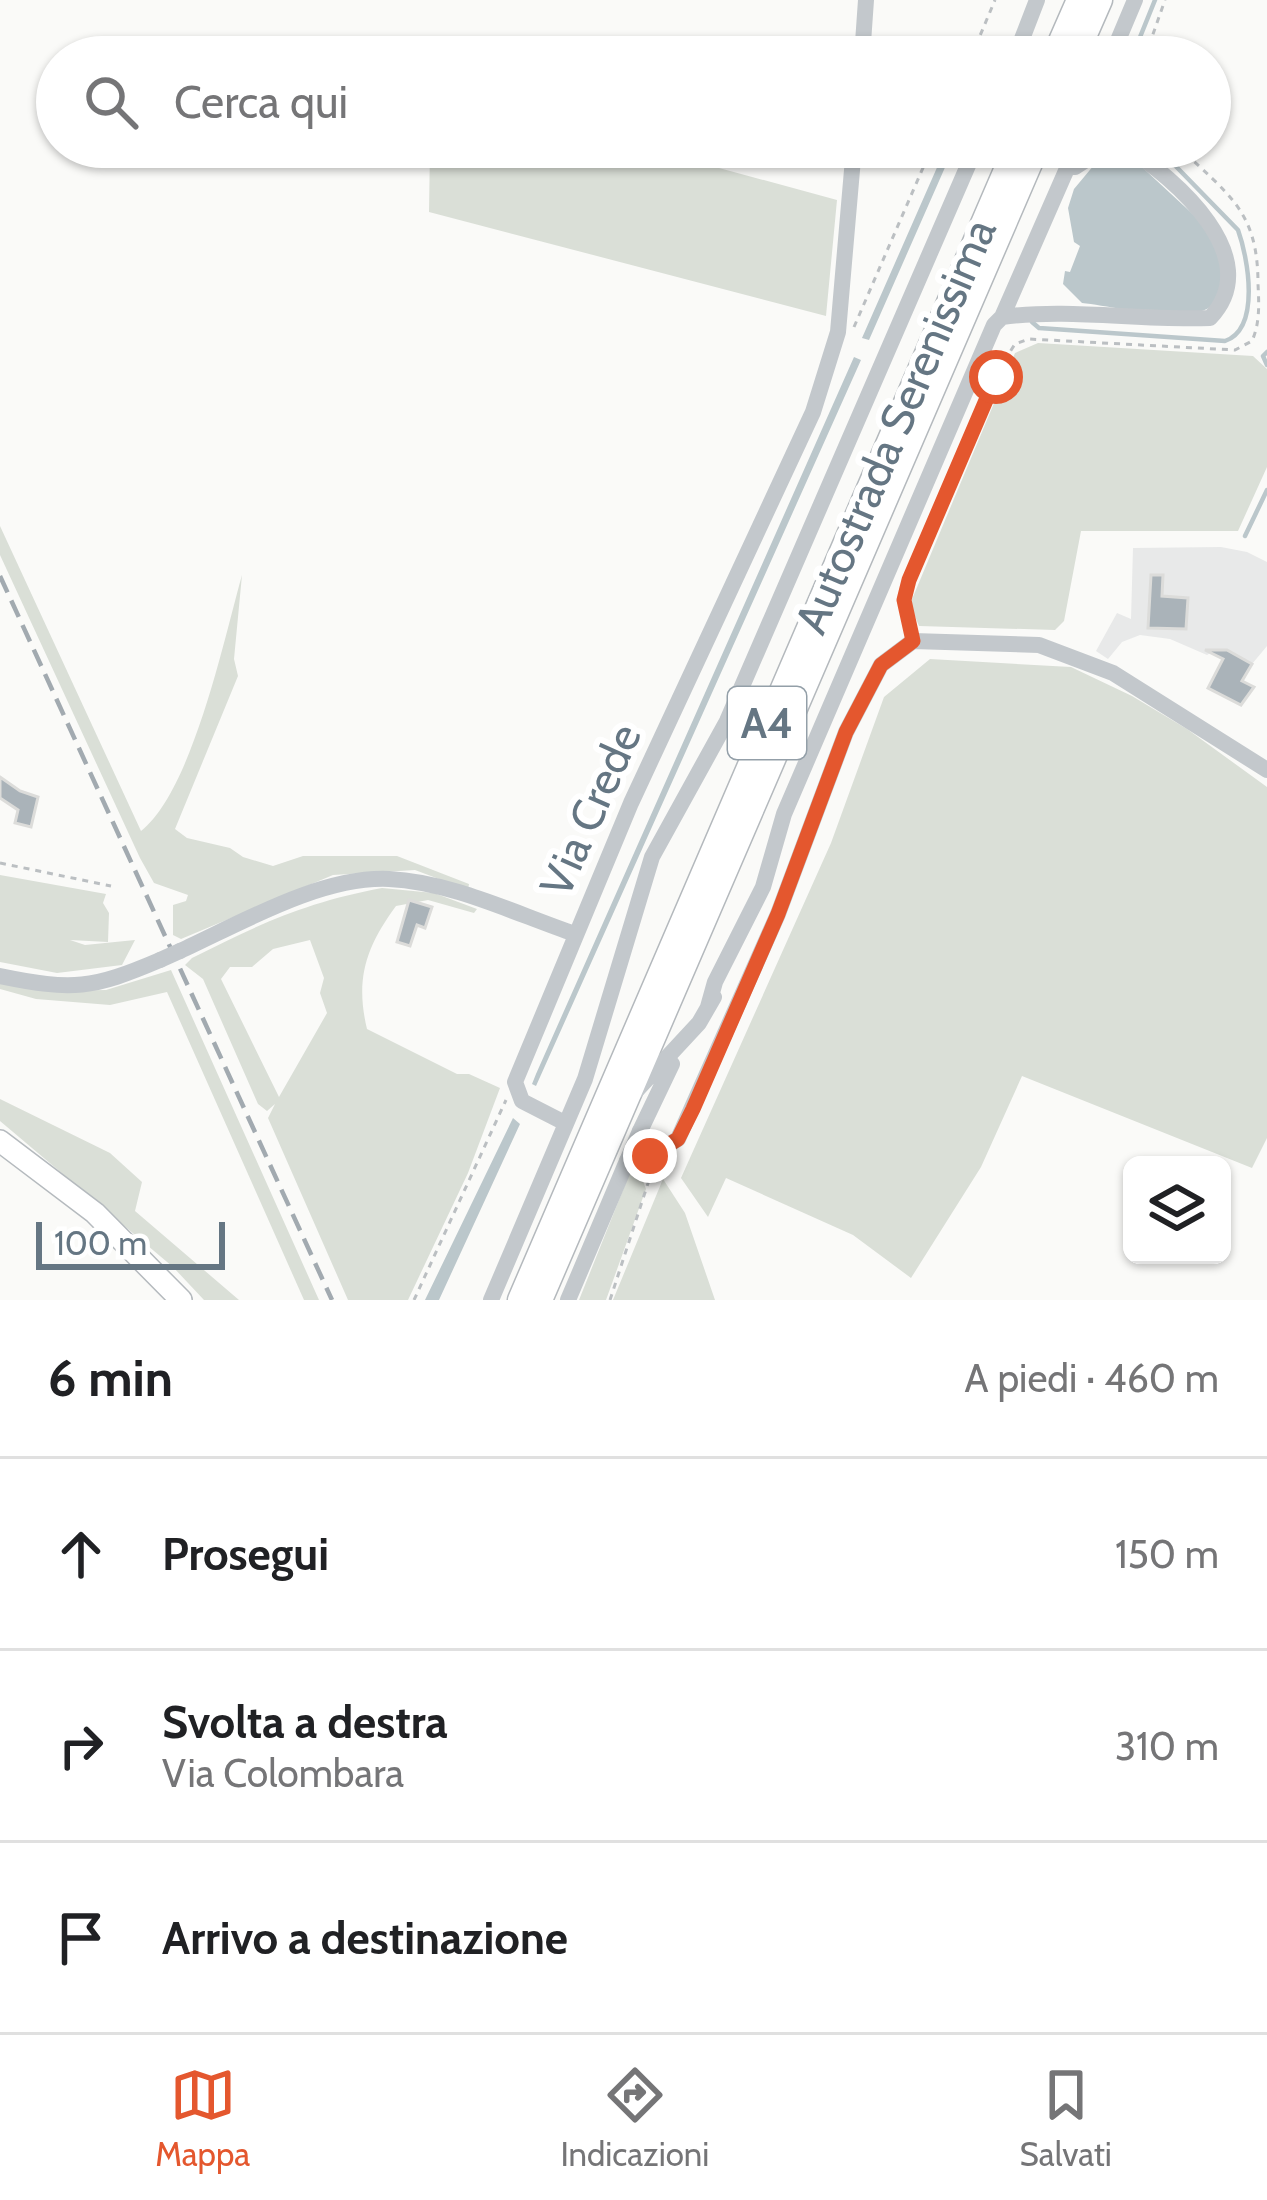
<!DOCTYPE html>
<html lang="it">
<head>
<meta charset="utf-8">
<style>
  :root { --surface:#fff; --page:#f2f2f2; --text:#202124; --muted:#757577; --line:#e0e0e0; --accent:#e4572e }
  body { margin:0; font-family:Cabin,sans-serif; background:var(--page); color:var(--text) }
  .controls { position:absolute; right:36px; bottom:36px; display:grid; overflow:hidden; border-radius:18px; box-shadow:0 3px 9px #0004 }
  .controls button { width:108px; height:108px; display:grid; place-items:center; padding:0; border:0; border-bottom:3px solid var(--line); background:var(--surface); color:var(--text); font:60px sans-serif }
  .scale { position:absolute; left:36px; bottom:30px; width:189px; box-sizing:border-box; padding-left:12px; border:6px solid #657683; border-top:0; font-size:33px; line-height:42px; white-space:nowrap; color:#657683; -webkit-text-stroke:9px #fff; paint-order:stroke }
  .stop { position:absolute; width:36px; height:36px; margin:-27px; border:9px solid #e4572e; border-radius:50%; background:#fff }
  .stop.end { background:#e4572e; border-color:#fff; box-shadow:0 3px 12px #0008 }
  .list { margin:0; padding:0; list-style:none }
  h2 { display:flex; justify-content:space-between; align-items:center; height:156px; margin:0; padding:0 48px; font-size:51px }
  h2 small { font-size:39px; font-weight:400; color:var(--muted) }
  .list li { display:grid; grid-template-columns:78px 1fr auto; gap:36px; align-items:center; box-sizing:border-box; height:192px; padding:0 48px; border-top:3px solid var(--line) }
  .list b { display:block; font-size:45px; white-space:nowrap }
  .list p { margin:0; font-size:39px; white-space:nowrap; color:var(--muted) }
  .list em { font-size:39px; font-style:normal; color:var(--muted) }
  .icon { flex:none; width:66px; height:66px; fill:none; stroke:currentColor; stroke-width:2; stroke-linecap:round; stroke-linejoin:round }
  .map { position:relative; flex:none; width:1267px; height:1300px; overflow:hidden }
  .search { position:absolute; background:var(--surface); box-shadow:0 3px 9px #0004; left:36px; right:36px; top:36px; height:132px; display:flex; align-items:center; gap:30px; box-sizing:border-box; padding:0 42px; border-radius:66px; color:var(--muted); font-size:45px }
  .sheet { height:732px; background:var(--surface) }
  nav { display:flex; justify-content:space-around; align-items:center; box-sizing:border-box; height:168px; border-top:3px solid var(--line); background:var(--surface); font-size:33px; color:var(--muted) }
  nav a { display:grid; justify-items:center; gap:6px }
  nav .on { color:var(--accent) }
  .map>svg:first-child { display:block }
</style>
</head>
<body>
<div class="map">
<svg width="1267" height="1300" viewBox="0 0 1267 1300">
  <rect width="100%" height="100%" fill="#fafaf8"/>
  <path fill="#e8e9e9" d="M 1221,547 L 1247,552 L 1267,562 L 1267,646 L 1252,664 L 1228,651 L 1215,650 L 1207,655 L 1170,639 L 1140,635 L 1122,642 L 1108,659 L 1096,651 L 1117,613 L 1131,619 L 1133,548 Z"/>
  <path fill="#dadfd7" fill-rule="evenodd" d="M 430,147 L 642,147 L 837,200 L 826,316 L 429,212 Z
    M 1038,343 L 1253,356 L 1267,369 L 1267,467 L 1238,531 L 1081,531 L 1064,621 L 1055,630 L 919,626 L 910,604 L 1015,353 Z
    M 0,526 L 141,831 C 192,791 224,639 242,575 L 234,659 L 238,676 L 175,829 L 187,838 L 230,848 L 243,857 L 273,866 L 303,856 L 397,856 L 469,884 L 468,890 L 415,870 L 333,875 L 181,939 L 173,935 L 173,905 L 186,901 L 188,895 L 154,883 L 140,858 L 0,555 Z
    M 930,659 L 1071,667 L 1132,696 L 1187,729 L 1267,787 L 1267,1138 L 1252,1168 L 1022,1076 L 981,1167 L 911,1278 L 853,1235 L 726,1178 L 708,1217 L 681,1178 L 831,843 L 884,697 Z
    M 0,875 L 106,894 L 103,903 L 109,913 L 108,942 L 70,940 L 85,945 L 135,940 L 122,965 L 57,973 L 0,962 Z
    M 382,888 L 434,893 L 477,909 L 474,913 L 428,900 L 396,906 C 366,947 355,979 367,1029 L 457,1074 L 469,1074 L 500,1088 L 468,1173 L 408,1300 L 348,1300 L 268,1118 L 275,1104 L 267,1111 L 258,1104 L 203,979 L 185,965 L 192,958 C 259,924 307,902 382,888 ZM 310,940 L 324,978 L 320,993 L 327,1013 L 279,1097 L 221,979 L 230,967 L 252,967 L 273,949 Z
    M 171,970 L 319,1300 L 304,1300 L 167,992 L 110,1005 L 36,999 L 0,989 L 0,981 L 47,991 L 106,990 Z
    M 0,1099 L 110,1153 L 142,1182 L 135,1211 L 239,1300 L 204,1300 L 173,1267 L 0,1121 Z
    M 631,1170 L 641,1176 L 646,1189 L 606,1300 L 579,1300 Z
    M 663,1179 L 685,1213 L 715,1300 L 613,1300 Z"/>
  <path fill="#bbc7cb" d="M 946,147 L 954,147 L 869,340 L 862,338 Z
    M 1109,158 L 1143,168 L 1197,218 L 1217,244 L 1226,282 C 1222,291 1218,301 1210,307 C 1185,325 1113,306 1082,303 L 1063,284 L 1065,271 L 1070,272 L 1080,246 L 1074,242 L 1068,208 L 1074,189 L 1094,165 Z
    M 854,357 L 861,360 L 536,1086 L 532,1084 L 536,1074 Z
    M 513,1118 L 520,1124 L 439,1300 L 425,1300 Z"/>
  <g fill="none" stroke-linecap="round" stroke-linejoin="round">
    <path stroke="#bbc7cb" stroke-width="4.5" d="M 1132,57 L 1155,0
      M 1032,322 L 1039,328 L 1225,341 C 1261,328 1248,258 1238,230 L 1157,147
      M 1267,352 L 1263,356 L 1267,365
      M 1245,536 L 1267,490"/>
  </g>
  <path fill="#aab3b9" stroke="#dcdcda" stroke-width="3" d="M 1151,575 L 1163,575 L 1162,596 L 1188,598 L 1186,629 L 1148,628 Z
    M 1205,650 L 1227,650 L 1252,664 L 1242,681 L 1254,687 L 1241,705 L 1208,688 L 1223,659 Z
    M 0,777 L 20,791 L 38,797 L 31,827 L 15,823 L 18,810 L 0,798 Z
    M 409,900 L 432,907 L 425,928 L 417,925 L 410,946 L 397,942 Z"/>
  <g fill="none" stroke-linecap="round" stroke-linejoin="round">
    <defs>
      <path id="major" d="M 0,1141 L 95,1213 L 181,1300"/>
      <path id="highway" d="M 1054,57 L 1079,0
        M 1075,57 L 1100,0
        M 520,1300 L 1016,147
        M 540,1300 L 1037,147"/>
    </defs>
    <use href="#major" stroke="#b5babe" stroke-width="24"/>
    <use href="#highway" stroke="#b4b9bd" stroke-width="27"/>
    <path stroke="#bbbfc2" stroke-width="3" stroke-dasharray="6 6" stroke-linecap="butt" d="M 971,57 L 995,0
      M 1145,57 L 1165,0
      M 854,327 L 932,147
      M 909,628 L 904,600 L 909,580 L 1006,358 L 1015,344 L 1029,339 L 1235,350 L 1252,341 C 1260,323 1259,304 1258,284 C 1258,210 1228,195 1179,147
      M 0,863 L 111,886
      M 414,1300 L 506,1100
      M 610,1300 L 652,1171"/>
    <path stroke="#c3c8cc" stroke-width="16" d="M 862,57 L 866,0
      M 1015,57 L 1037,0
      M 1111,57 L 1135,0
      M 1076,147 L 1069,164 L 1075,167 L 1106,147
      M 1002,317 L 1069,164
      M 180,951 C 241,923 321,876 389,879 C 452,882 516,914 575,934
      M 0,976 C 73,991 92,989 160,960
      M 708,1007 L 715,982 L 763,887 L 784,814 L 994,325 L 1002,317 C 1071,308 1140,321 1210,318 C 1267,258 1176,179 1126,147
      M 635,1092 L 699,1023 L 714,997
      M 563,1122 L 522,1101 L 515,1082 L 631,803 L 813,412 L 838,332 L 854,147
      M 640,1131 L 672,1064
      M 635,1153 L 650,1156 L 678,1139 L 778,914 L 846,732 L 881,665 L 913,641 L 1039,645 L 1113,673 L 1267,770
      M 491,1300 L 585,1079 L 652,857 L 727,721 L 976,147
      M 568,1300 L 627,1161"/>
    <use href="#major" stroke="#fff" stroke-width="21"/>
    <use href="#highway" stroke="#fff" stroke-width="24"/>
    <path stroke="#a2aab0" stroke-width="4.5" stroke-dasharray="18 9" stroke-linecap="butt" d="M 0,576 L 332,1300"/>
    <path stroke="#c3c8cc" stroke-width="16" d="M 160,960 L 180,951
      M 627,1161 L 640,1131"/>
  </g>
  <g fill="none" stroke-linecap="round" stroke-linejoin="round">
    <path stroke="#e4572e" stroke-width="15" d="M 650,1156 L 678,1139 L 693,1109 L 778,914 L 846,732 L 881,665 L 913,641 L 904,600 L 909,580 L 996,377"/>
  </g>
  <g text-anchor="middle" stroke-width="12" stroke-linejoin="round" paint-order="stroke">
    <rect fill="#fff" stroke="#939fa8" stroke-width="3" x="728" y="687" width="78" height="72" rx="9"/>
    <g font-size="42" font-weight="bold" fill="#657683">
      <text x="767" y="738">A4</text>
    </g>
    <g font-size="45" fill="#657683" stroke="#fff">
      <text transform="translate(895 426) rotate(-67)" y="16">Autostrada Serenissima</text>
      <text transform="translate(590 810) rotate(-66)" y="16">Via Crede</text>
    </g>
  </g>
</svg>
<div class="controls">
<button><svg class="icon" aria-label="layers" viewBox="0 0 24 24"><path d="M12 4l9 5-9 5-9-5zM3 14l9 5 9-5"/></svg></button>
</div>
<div class="scale">100 m</div>
<div class="stop" style="left:996px;top:377px"></div>
<div class="stop end" style="left:650px;top:1156px"></div>
<div class="search"><svg class="icon" aria-label="search" viewBox="0 0 24 24"><circle cx="10" cy="10" r="6"/><path d="M15 15l6 6"/></svg>Cerca qui</div>
</div>
<section class="sheet">
<h2>6 min<small>A piedi · 460 m</small></h2>
<ul class="list">
<li><svg class="icon" aria-label="ahead" viewBox="0 0 24 24"><path d="M12 20V5M6 11l6-6 6 6"/></svg><div><b>Prosegui</b></div><em>150 m</em></li>
<li><svg class="icon" aria-label="right" viewBox="0 0 24 24"><path d="M7 20v-9h11M14 6l5 5-5 5"/></svg><div><b>Svolta a destra</b><p>Via Colombara</p></div><em>310 m</em></li>
<li><svg class="icon" aria-label="arrive" viewBox="0 0 24 24"><path d="M6 21V4h12l-3 4 3 4H6"/></svg><div><b>Arrivo a destinazione</b></div></li>
</ul>
</section>
<nav>
<a class="on"><svg class="icon" aria-label="map" viewBox="0 0 24 24"><path d="M3 6l6-2 6 2 6-2v14l-6 2-6-2-6 2zM9 4v14M15 6v14"/></svg>Mappa</a>
<a><svg class="icon" aria-label="directions" viewBox="0 0 24 24"><path d="M12 3l9 9-9 9-9-9zM9 14v-3h6M13 9l2 2-2 2"/></svg>Indicazioni</a>
<a><svg class="icon" aria-label="saved" viewBox="0 0 24 24"><path d="M7 4h10v16l-5-4-5 4z"/></svg>Salvati</a>
</nav>
</body>
</html>
